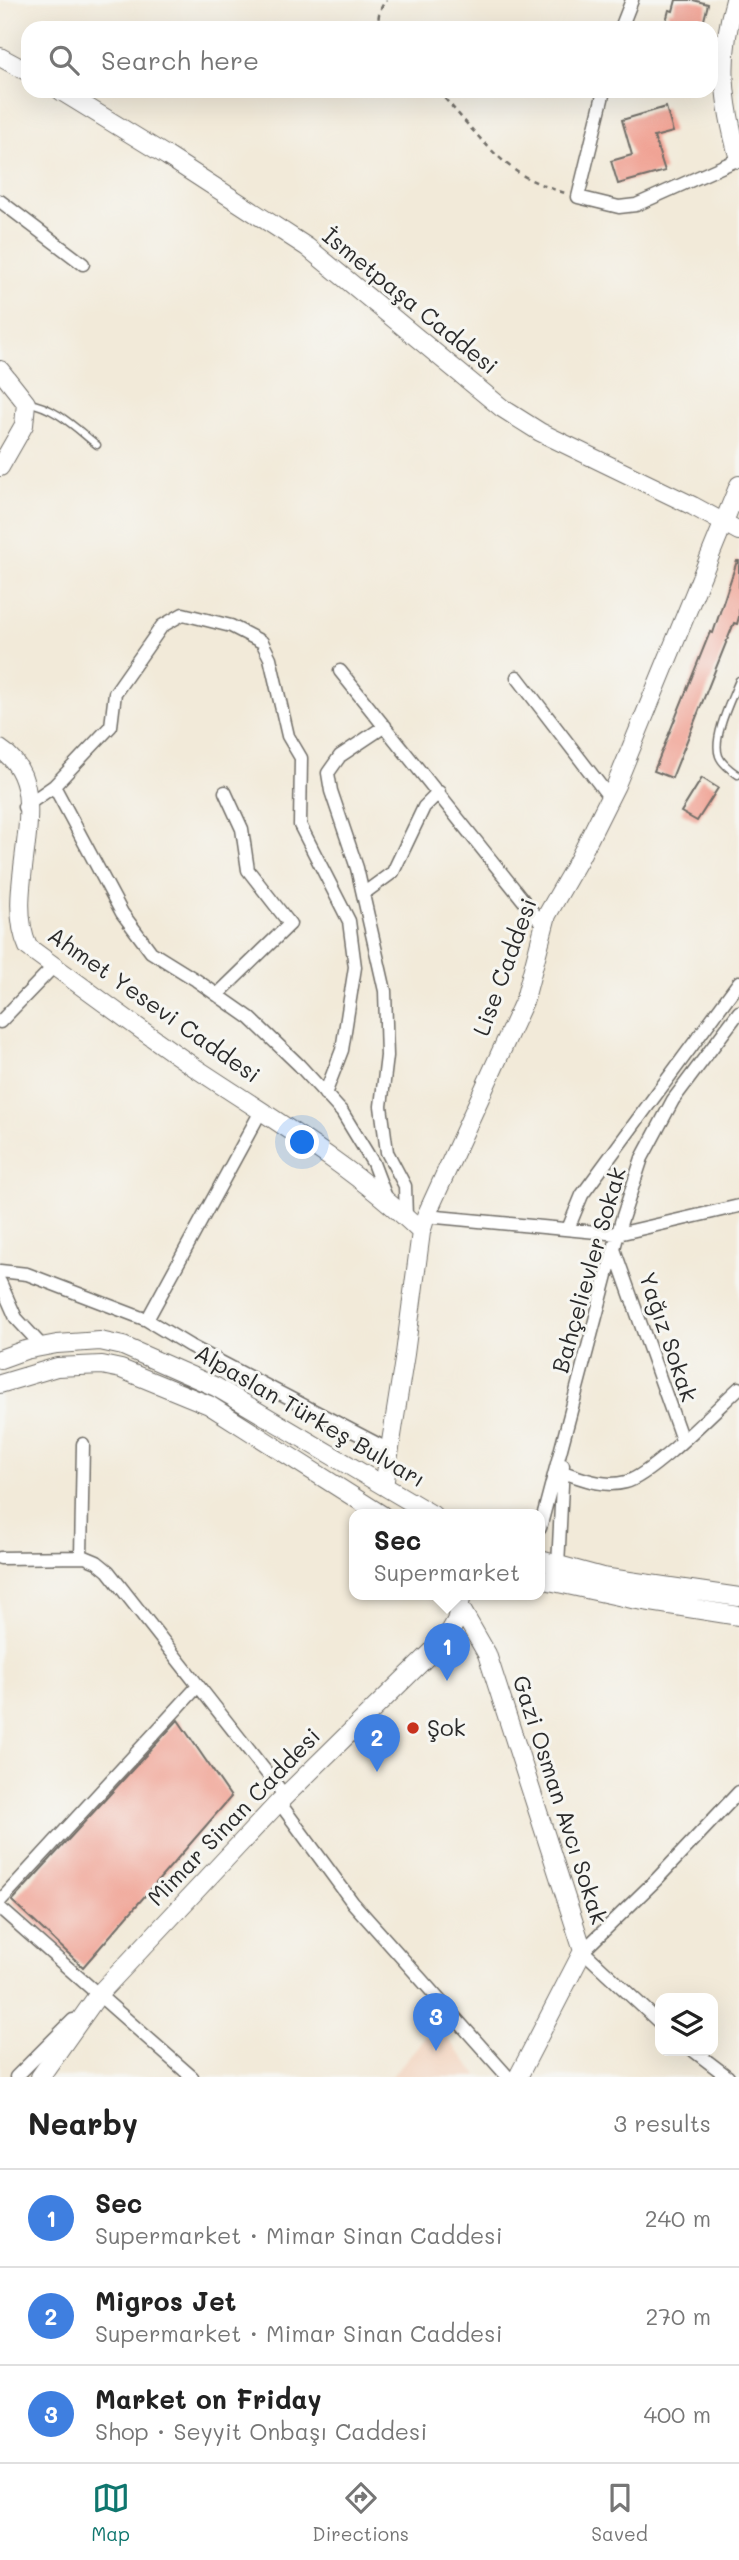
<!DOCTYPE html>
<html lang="en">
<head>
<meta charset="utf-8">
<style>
  :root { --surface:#fff; --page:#f6f6f6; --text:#222; --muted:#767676; --line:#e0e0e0; --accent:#0f766e }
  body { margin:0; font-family:Mali,sans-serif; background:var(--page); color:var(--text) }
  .controls { position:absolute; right:21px; bottom:21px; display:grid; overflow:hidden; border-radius:14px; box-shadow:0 7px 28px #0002 }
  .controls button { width:63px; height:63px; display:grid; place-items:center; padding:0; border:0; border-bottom:2px solid var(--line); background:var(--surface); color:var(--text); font:35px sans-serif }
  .you { position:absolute; left:303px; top:1143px; width:24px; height:24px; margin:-18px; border:5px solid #fff; border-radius:50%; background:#1a73e8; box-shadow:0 0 0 10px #1a73e833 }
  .badge { display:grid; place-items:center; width:46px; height:46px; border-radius:50%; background:var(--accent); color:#fff; font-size:23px; font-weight:700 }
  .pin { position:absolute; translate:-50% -58px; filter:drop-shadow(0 2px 4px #0008) }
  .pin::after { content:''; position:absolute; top:37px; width:24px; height:21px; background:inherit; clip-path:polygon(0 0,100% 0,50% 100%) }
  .popup { position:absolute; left:349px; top:1509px; width:196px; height:91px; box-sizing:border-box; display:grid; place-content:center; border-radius:14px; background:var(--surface); filter:drop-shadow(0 2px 5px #0005); font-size:23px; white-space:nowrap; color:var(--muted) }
  .popup b { font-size:26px; color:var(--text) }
  .popup::after { content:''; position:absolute; left:50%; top:100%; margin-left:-14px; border:14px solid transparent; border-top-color:var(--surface) }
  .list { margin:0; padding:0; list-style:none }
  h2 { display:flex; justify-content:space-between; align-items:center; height:91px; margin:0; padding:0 28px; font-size:30px }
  h2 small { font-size:23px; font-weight:400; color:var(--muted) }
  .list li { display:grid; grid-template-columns:46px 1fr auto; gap:21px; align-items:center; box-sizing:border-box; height:98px; padding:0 28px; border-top:2px solid var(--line) }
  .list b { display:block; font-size:26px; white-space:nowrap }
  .list p { margin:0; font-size:23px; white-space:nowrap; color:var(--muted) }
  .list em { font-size:23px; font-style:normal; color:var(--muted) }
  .icon { flex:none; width:38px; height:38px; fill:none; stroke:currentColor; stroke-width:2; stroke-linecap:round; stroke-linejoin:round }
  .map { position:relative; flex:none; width:739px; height:2077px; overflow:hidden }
  .search { position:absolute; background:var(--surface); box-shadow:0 7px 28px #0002; left:21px; right:21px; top:21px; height:77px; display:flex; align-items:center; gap:18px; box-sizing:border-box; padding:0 24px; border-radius:21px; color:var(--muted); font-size:26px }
  .sheet { height:385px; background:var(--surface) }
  nav { display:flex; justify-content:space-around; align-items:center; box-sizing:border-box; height:98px; border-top:2px solid var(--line); background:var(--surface); font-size:19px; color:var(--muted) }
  nav a { display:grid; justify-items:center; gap:4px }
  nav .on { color:var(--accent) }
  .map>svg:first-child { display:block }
</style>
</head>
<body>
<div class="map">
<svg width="739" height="2077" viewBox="0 0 739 2077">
  <rect width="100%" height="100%" fill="#f6f6f2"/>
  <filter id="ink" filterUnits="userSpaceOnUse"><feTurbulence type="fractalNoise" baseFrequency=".0143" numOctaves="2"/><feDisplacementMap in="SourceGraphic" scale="14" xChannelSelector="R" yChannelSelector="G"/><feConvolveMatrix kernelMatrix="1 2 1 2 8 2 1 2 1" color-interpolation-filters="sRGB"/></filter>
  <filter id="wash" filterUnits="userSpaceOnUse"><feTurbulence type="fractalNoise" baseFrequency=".00686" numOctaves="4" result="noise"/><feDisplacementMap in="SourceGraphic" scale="28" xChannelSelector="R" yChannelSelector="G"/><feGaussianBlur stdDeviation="1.57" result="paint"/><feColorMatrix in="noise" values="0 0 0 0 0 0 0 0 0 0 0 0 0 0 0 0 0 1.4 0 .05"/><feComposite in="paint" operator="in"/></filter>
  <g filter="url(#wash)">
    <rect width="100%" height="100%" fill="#f2ead9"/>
    <path fill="#f3d4bf" d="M 436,2025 L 479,2077 L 391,2077 Z"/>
    <g id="blocks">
      <path fill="#f09f90" d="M 676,0 L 693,0 L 708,4 L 702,28 L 677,28 L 665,25 L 669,10 L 673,11 Z
        M 666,107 L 673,132 L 654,137 L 665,171 L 618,184 L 611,161 L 632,155 L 622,120 Z
        M 737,561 L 739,561 L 739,617 L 737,624 L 734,623 L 672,778 L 654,771 L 710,632 L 713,633 Z
        M 702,778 L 718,788 L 697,821 L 681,812 Z
        M 178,1720 L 231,1797 L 83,1967 L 12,1901 Z"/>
    </g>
  </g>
  <g filter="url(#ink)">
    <use href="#blocks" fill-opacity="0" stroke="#716e68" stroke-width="2"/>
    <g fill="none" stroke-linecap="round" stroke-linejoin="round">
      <defs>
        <path id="lane" d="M 28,403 C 54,406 78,430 97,445
          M 738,775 C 731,770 722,764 719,756 C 712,737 732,698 739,680"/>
        <path id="street" d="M 621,28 L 632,0
          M 604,91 L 578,197 L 619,207 L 636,205 L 739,159
          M 0,201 L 83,264
          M 340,671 L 543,925
          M 517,677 L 610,798
          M 385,726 L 340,756 L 328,773 L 331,791 L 357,868 L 385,991 L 387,1056 L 381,1106 L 387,1152 L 405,1186 L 406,1217
          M 54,786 L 122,913 L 151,952 L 196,980 L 250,1018 L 299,1065 L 342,1112 L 373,1163 L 387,1200
          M 24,807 L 54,786 L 111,726 L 115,693 L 162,626 L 183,614 L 231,626 L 262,642 L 270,658 L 288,736 L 301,758 L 300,825 L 349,921 L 355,967 L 342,1050 L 325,1094
          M 363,894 L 393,872 L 424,807 L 439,792
          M 217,995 L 290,924 L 248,870 L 242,829 L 225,792
          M 0,1022 L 54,966
          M 426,1216 L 618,1234 L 739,1206
          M 568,1229 L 582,1195 L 739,982
          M 614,1249 L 682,1440
          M 0,1271 L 27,1274 L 147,1320 L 190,1346 L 389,1450
          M 0,1282 L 16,1318 L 42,1346
          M 147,1320 L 261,1111
          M 563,1472 C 584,1479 604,1488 626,1482 C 651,1476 717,1408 739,1388
          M 540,1528 L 621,1222 L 642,1158 L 673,1100 L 739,1012
          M 81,1557 L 83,1444
          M 0,1558 L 85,1557 L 97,1562 L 108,1571 L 285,1796
          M 558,1566 L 563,1465
          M 279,1802 L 353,1903 L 508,2077
          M 0,1901 L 198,1686
          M 0,1908 L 192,2077
          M 660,2023 L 583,1951 L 656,1880 L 739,1792
          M 694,2051 L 728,2077
          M 16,2077 L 73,2020"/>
        <path id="secondary" d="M 735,0 C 718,58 723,101 739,159
          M 0,57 L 28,72
          M 61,91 L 167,156 L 307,247 L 502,408 L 540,432 L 693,506 L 739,531
          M 0,370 L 26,403 L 24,425 L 0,467
          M 0,749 C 61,788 0,887 28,947 C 84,988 140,1030 197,1069 C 274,1120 355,1168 421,1232
          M 0,1359 L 25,1350 L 57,1344 L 100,1341 L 123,1346 L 216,1387 L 433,1515
          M 0,1384 L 57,1367 L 102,1365 L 121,1369 L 209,1405 L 382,1515
          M 384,1486 L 405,1354 L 421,1232 L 426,1216 L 525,999 L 547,915 L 578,861 L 616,785 L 739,485
          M 540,1560 L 602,1577 L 739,1597
          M 540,1579 L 632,1599 L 739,1616
          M 460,1607 L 487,1654 L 583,1951 L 518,2077
          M 40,2077 L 98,1995 L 279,1802 L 447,1637 L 456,1621 L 462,1595"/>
      </defs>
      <use href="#lane" stroke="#716e68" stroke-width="9"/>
      <use href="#street" stroke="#716e68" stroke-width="15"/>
      <use href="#secondary" stroke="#716e68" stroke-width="20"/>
      <path stroke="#716e68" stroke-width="2.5" stroke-dasharray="5 5" stroke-linecap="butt" d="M 382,28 C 375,19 380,8 386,0
        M 438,91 C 462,117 490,154 519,173 C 533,182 549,188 565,193"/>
      <use href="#lane" stroke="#fff" stroke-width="6"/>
      <use href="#street" stroke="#fff" stroke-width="12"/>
      <use href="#secondary" stroke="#fff" stroke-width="18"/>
    </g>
  </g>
  <circle fill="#c8321e" stroke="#f6f6f2" stroke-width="2.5" cx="413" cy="1728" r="7"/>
  <g text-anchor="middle" stroke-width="6" stroke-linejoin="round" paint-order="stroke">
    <g font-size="23" fill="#2b2b2b" stroke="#f6f6f2">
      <text transform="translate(410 301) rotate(39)" y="8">İsmetpaşa Caddesi</text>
      <text transform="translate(505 967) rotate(-70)" y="8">Lise Caddesi</text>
      <text transform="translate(154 1005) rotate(35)" y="8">Ahmet Yesevi Caddesi</text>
      <text transform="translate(589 1270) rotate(-74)" y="8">Bahçelievler Sokak</text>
      <text transform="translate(668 1337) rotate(71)" y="8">Yağız Sokak</text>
      <text transform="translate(310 1416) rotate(30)" y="8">Alpaslan Türkeş Bulvarı</text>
      <text transform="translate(560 1800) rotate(72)" y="8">Gazi Osman Avcı Sokak</text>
      <text transform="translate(234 1817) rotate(-46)" y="8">Mimar Sinan Caddesi</text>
    </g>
    <g font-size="23" fill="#2b2b2b" stroke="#f6f6f2" text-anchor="start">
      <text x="427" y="1736">Şok</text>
    </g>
  </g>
</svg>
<div class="controls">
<button><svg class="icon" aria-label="layers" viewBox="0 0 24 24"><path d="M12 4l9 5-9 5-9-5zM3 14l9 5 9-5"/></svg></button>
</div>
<div class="you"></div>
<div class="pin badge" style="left:447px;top:1681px;background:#3f7fe0">1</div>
<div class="popup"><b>Sec</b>Supermarket</div>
<div class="pin badge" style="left:377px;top:1772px;background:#3f7fe0">2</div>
<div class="pin badge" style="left:436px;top:2051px;background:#3f7fe0">3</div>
<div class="search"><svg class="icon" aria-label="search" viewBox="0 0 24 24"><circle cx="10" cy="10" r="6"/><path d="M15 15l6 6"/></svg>Search here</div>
</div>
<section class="sheet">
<h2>Nearby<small>3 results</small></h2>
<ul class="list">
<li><span class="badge" style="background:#3f7fe0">1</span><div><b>Sec</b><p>Supermarket · Mimar Sinan Caddesi</p></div><em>240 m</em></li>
<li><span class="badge" style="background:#3f7fe0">2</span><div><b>Migros Jet</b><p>Supermarket · Mimar Sinan Caddesi</p></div><em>270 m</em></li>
<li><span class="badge" style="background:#3f7fe0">3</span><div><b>Market on Friday</b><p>Shop · Seyyit Onbaşı Caddesi</p></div><em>400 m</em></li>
</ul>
</section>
<nav>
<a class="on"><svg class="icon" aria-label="map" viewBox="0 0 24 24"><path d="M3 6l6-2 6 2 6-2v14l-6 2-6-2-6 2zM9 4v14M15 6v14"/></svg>Map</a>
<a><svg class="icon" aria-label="directions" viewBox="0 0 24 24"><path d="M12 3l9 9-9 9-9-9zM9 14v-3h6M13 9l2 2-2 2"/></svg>Directions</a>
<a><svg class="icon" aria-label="saved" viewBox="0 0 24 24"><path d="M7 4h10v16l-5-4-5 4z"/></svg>Saved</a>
</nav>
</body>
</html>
